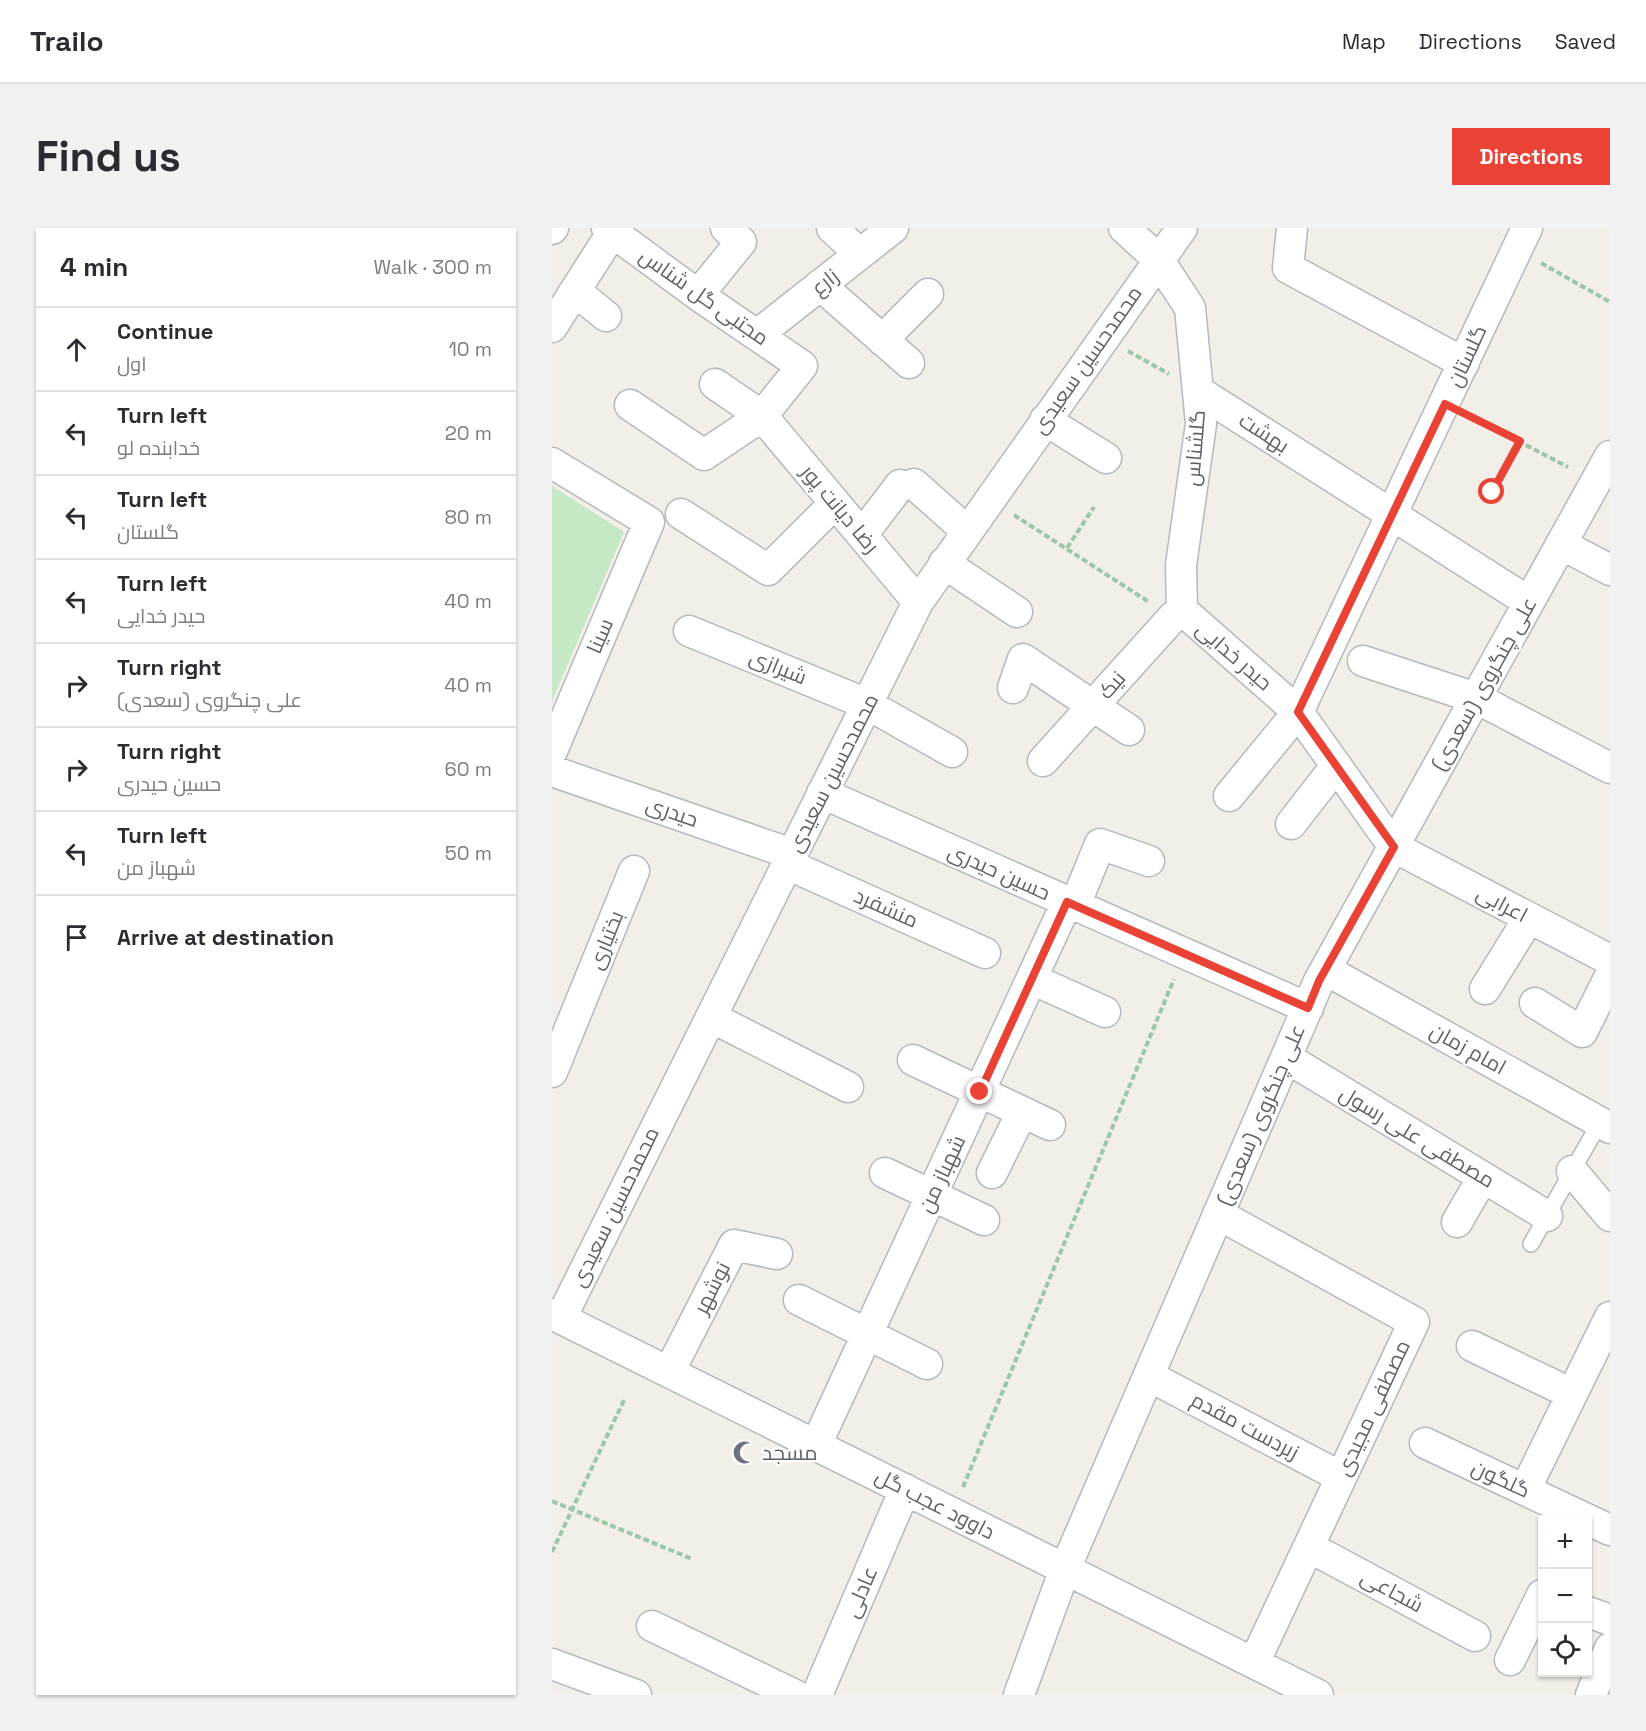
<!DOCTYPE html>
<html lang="en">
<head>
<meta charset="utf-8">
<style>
  :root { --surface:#fff; --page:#f2f2f3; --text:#2b2b33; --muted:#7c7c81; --line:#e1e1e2; --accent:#ea4335 }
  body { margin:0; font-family:"Space Grotesk",Cairo,sans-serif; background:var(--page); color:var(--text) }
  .controls { position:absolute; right:18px; bottom:18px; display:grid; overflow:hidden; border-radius:0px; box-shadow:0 2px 4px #0004 }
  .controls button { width:54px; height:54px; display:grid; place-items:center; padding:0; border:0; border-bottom:2px solid var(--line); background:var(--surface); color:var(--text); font:30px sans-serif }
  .stop { position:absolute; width:18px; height:18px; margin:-14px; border:4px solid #ea4335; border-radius:50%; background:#fff }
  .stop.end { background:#ea4335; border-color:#fff; box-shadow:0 2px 6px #0008 }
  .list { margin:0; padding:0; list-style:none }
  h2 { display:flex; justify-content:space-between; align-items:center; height:78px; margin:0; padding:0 24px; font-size:26px }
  h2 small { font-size:20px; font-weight:400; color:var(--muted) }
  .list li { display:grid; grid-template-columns:39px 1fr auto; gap:18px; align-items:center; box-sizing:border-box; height:84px; padding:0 24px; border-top:2px solid var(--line) }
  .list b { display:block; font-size:22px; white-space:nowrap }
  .list p { margin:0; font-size:20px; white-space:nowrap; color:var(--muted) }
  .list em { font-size:20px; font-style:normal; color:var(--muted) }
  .icon { flex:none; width:33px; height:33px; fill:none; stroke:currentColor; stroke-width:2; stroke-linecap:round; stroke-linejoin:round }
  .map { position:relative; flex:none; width:1058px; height:1467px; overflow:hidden; border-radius:0px }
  header { display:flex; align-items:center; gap:36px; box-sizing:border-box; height:84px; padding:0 30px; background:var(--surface); border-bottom:2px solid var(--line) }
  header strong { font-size:28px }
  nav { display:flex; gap:33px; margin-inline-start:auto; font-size:21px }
  .intro { display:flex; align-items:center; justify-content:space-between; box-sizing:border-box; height:144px; padding:0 36px }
  h1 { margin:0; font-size:42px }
  .button { padding:15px 27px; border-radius:0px; background:var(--accent); color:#fff; font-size:21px; font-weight:700 }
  main { display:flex; gap:36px; padding:0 36px }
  aside { flex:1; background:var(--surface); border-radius:0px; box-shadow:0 2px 4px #0004 }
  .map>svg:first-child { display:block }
</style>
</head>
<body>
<header>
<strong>Trailo</strong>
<nav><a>Map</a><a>Directions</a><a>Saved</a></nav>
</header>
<div class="intro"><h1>Find us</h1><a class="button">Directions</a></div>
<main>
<aside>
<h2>4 min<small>Walk · 300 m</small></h2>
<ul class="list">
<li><svg class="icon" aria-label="ahead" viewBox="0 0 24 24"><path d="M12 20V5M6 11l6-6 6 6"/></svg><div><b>Continue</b><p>اول</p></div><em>10 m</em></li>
<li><svg class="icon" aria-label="left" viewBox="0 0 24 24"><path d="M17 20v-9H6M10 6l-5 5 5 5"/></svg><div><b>Turn left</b><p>خدابنده لو</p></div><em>20 m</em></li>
<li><svg class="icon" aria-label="left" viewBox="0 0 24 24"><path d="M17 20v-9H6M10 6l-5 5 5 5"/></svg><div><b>Turn left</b><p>گلستان</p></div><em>80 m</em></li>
<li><svg class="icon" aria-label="left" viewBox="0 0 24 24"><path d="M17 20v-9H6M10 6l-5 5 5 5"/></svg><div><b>Turn left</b><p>حیدر خدایی</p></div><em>40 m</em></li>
<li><svg class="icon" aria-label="right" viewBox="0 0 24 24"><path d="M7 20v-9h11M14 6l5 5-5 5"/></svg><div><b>Turn right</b><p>علی چنگروی (سعدی)</p></div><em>40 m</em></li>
<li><svg class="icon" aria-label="right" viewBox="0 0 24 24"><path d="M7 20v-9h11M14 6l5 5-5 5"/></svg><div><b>Turn right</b><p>حسین حیدری</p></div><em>60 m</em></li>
<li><svg class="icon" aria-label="left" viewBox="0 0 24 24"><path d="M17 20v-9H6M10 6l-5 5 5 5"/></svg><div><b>Turn left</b><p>شهباز من</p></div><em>50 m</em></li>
<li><svg class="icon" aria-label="arrive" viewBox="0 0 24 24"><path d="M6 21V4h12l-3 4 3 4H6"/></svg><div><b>Arrive at destination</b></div></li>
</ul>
</aside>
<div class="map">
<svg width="1058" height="1467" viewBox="0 0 1058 1467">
  <rect width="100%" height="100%" fill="#f1efe8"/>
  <path fill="#c5e8c5" d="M 0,258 L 72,304 L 0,473 Z"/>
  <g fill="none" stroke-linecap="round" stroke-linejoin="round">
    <defs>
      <path id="service" d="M 979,1016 L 1048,894"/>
      <path id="minor" d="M 55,0 L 146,67 L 250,138 L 210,188 L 152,227 L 78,177
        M 280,0 L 308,26
        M 572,0 L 606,31 L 638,80 L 649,196 L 629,337 L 630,382
        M 740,0 L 736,40 L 912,135
        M 0,1 L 1,0
        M 268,57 L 357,135
        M 23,63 L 54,88
        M 146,67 L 189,14 L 174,0
        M 0,99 L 63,0
        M 205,107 L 341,0
        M 330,112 L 376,66
        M 163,156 L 210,188 L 366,374
        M 646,163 L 977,374
        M 493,192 L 554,230
        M 0,235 L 97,294 L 0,523
        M 362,256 L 415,303
        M 129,286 L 216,342 L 283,275
        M 310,307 L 348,257
        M 1009,316 L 1058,342
        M 392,335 L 465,384
        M 630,382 L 746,484 L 842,619 L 1058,732
        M 137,403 L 315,476 L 400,524
        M 811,433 L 924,470 L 1058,540
        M 461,460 L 471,431 L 577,502
        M 491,533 L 621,389 L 630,382
        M 0,543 L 240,626
        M 270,565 L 756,780
        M 677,568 L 746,484 L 975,0
        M 739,596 L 784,538
        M 235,636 L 433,725
        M 523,677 L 548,616 L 597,633
        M 774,742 L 1058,900
        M 480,751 L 553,784
        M 933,761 L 977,690
        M 983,775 L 1030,804 L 1058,748
        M 159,789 L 296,859
        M 735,830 L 995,988
        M 361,832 L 498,897
        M 0,844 L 82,643
        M 1020,943 L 1058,988
        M 333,945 L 432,992
        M 440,945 L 470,884
        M 666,986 L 862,1094 L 702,1435
        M 905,994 L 931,949
        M 247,1072 L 375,1136
        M 0,1086 L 766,1467
        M 9,1090 L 366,374 L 630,0
        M 920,1118 L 1020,1166
        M 117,1144 L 182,1017 L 225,1026
        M 597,1148 L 789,1249
        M 873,1215 L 1058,1302
        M 264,1217 L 515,674
        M 973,1262 L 1058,1089
        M 757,1319 L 923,1408
        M 1036,1384 L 1058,1392
        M 100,1398 L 243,1467
        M 958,1432 L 990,1367
        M 0,1436 L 84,1467
        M 265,1467 L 353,1261
        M 467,1467 L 513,1341 L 767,753 L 1058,228
        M 1039,1467 L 1058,1420"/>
    </defs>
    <use href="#service" stroke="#b5b8bc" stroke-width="18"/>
    <use href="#minor" stroke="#b5b8bc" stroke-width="33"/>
    <path stroke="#9cc7a9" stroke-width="4" stroke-dasharray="6 3" stroke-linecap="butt" d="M 989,35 L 1058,74
      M 576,123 L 617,146
      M 918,188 L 1016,239
      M 940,264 L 968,213
      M 462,287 L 597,374
      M 515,320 L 542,279
      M 411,1259 L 622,751
      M 0,1273 L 140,1331
      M 0,1324 L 73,1170"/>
    <use href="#service" stroke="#fff" stroke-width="15"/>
    <use href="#minor" stroke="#fff" stroke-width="30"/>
  </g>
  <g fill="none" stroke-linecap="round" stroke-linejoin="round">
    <path stroke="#ea4335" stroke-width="8" d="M 428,864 L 515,674 L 756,780 L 767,753 L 842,619 L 746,484 L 893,176 L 968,213 L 940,264"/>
  </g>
  <defs>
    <symbol id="mosque-bare" viewBox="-9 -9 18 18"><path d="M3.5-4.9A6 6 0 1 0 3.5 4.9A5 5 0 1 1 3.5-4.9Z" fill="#6b7280" stroke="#fff" stroke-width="2.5" paint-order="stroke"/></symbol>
  </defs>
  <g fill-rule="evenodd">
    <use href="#mosque-bare" x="176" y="1208" width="33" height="33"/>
  </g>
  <g text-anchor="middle" stroke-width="4.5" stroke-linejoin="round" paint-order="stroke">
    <g font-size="21" fill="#5f6368" stroke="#fff">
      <text transform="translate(273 54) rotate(-38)" y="7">زارع</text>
      <text transform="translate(152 69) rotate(35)" y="7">مجتبی گل شناس</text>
      <text transform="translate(915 128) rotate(-65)" y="7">گلستان</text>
      <text transform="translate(535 132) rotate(-55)" y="7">محمدحسین سعیدی</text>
      <text transform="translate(712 205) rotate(33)" y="7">بهشت</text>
      <text transform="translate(643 220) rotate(-85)" y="7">گلشناس</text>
      <text transform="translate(288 281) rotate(50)" y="7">رضا دیانت پور</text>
      <text transform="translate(48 408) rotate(-67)" y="7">سینا</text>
      <text transform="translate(682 428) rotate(41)" y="7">حیدر خدایی</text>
      <text transform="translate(226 439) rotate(22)" y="7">شیرازی</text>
      <text transform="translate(932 456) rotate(-61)" y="7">علی چنگروی (سعدی)</text>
      <text transform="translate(560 457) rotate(-49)" y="7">نیک</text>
      <text transform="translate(281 545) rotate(-63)" y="7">محمدحسین سعیدی</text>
      <text transform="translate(120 584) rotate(19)" y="7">حیدری</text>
      <text transform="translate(447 644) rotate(24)" y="7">حسین حیدری</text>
      <text transform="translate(950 676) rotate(28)" y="7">اعرابی</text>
      <text transform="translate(334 680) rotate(24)" y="7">منشفرد</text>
      <text transform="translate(54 712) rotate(-68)" y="7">بختیاری</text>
      <text transform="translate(916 821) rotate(29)" y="7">امام زمان</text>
      <text transform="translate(709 887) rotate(-67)" y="7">علی چنگروی (سعدی)</text>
      <text transform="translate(865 909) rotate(31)" y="7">مصطفی علی رسول</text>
      <text transform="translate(390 946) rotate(-65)" y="7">شهباز من</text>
      <text transform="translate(63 979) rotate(-64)" y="7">محمدحسین سعیدی</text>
      <text transform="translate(160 1060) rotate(-63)" y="7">نوشهر</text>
      <text transform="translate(821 1180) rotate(-65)" y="7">مصطفی مجیدی</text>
      <text transform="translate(693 1198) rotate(28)" y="7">زبردست مقدم</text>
      <text transform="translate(949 1251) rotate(25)" y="7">گلگون</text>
      <text transform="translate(383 1276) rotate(27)" y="7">داوود عجب گل</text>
      <text transform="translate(840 1363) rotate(28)" y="7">شجاعی</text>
      <text transform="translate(309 1364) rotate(-67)" y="7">عادلی</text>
    </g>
    <g font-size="21" fill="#5b616d" stroke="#fff" text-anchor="start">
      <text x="210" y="1232">مسجد</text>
    </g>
  </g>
</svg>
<div class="controls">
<button>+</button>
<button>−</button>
<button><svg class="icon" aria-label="locate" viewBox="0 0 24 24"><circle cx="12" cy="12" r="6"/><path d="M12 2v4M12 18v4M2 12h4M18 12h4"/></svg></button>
</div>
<div class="stop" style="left:940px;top:264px"></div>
<div class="stop end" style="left:428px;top:864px"></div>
</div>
</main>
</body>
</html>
